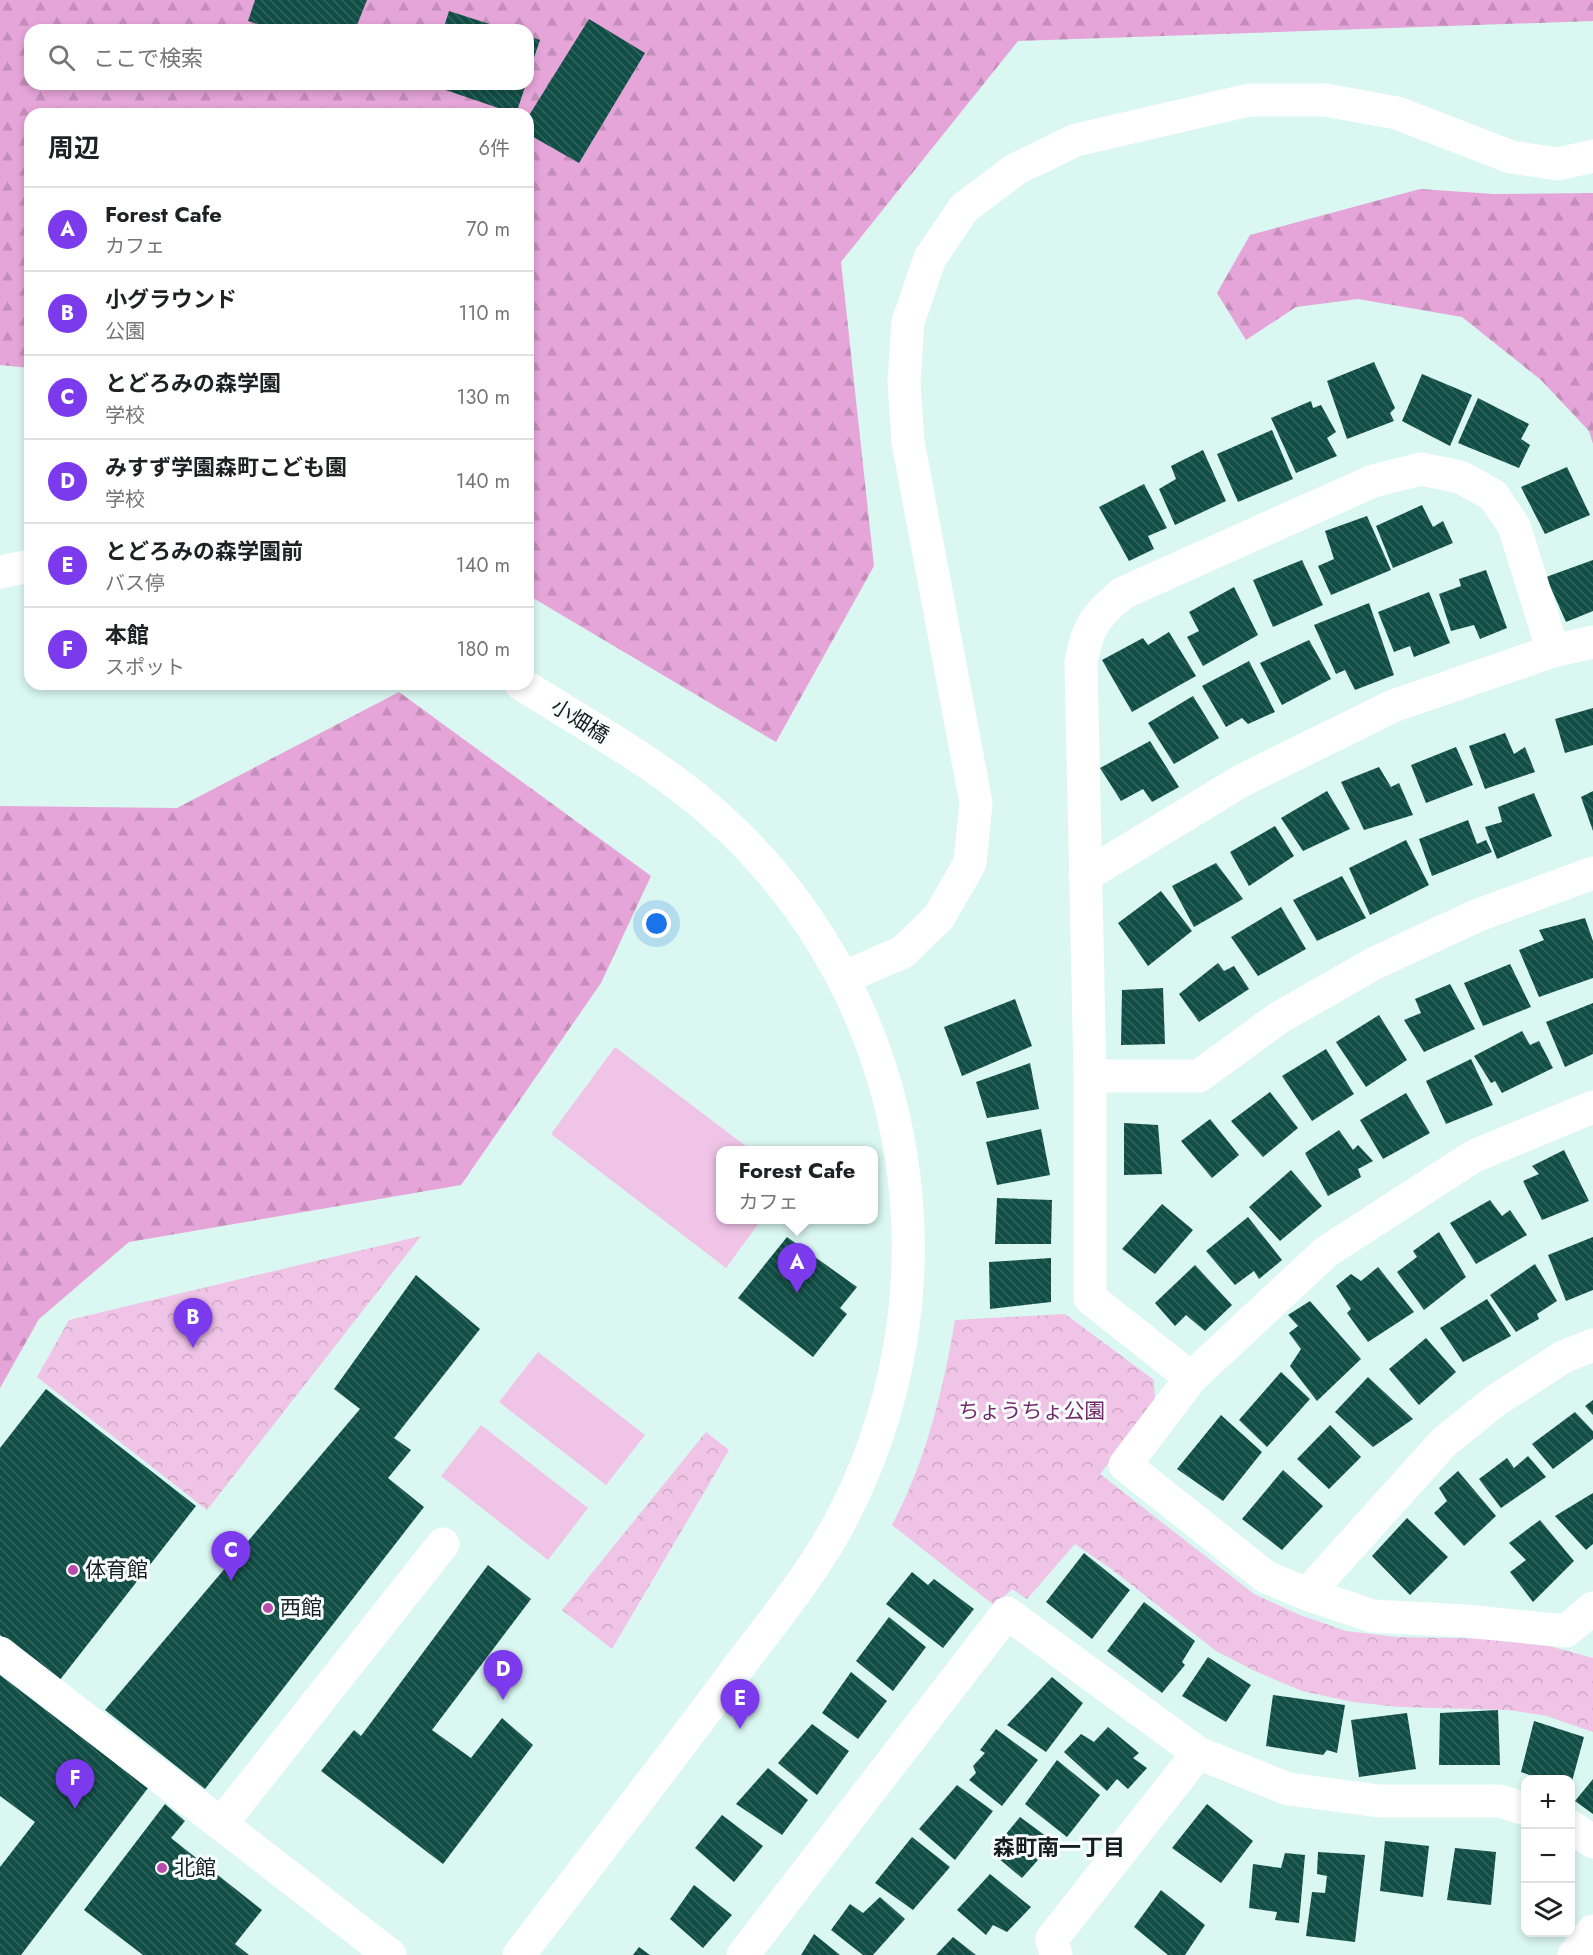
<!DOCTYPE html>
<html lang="ja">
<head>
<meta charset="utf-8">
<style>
  :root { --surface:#fff; --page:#f6f6f6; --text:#202124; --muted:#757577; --line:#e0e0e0; --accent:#7c3aed }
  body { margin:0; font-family:Jost,"Noto Sans JP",sans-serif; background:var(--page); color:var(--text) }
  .controls { position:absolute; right:18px; bottom:18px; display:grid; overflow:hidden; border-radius:12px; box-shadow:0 3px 9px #0003 }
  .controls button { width:54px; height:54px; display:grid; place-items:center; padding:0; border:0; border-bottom:2px solid var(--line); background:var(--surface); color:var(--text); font:30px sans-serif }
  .you { position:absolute; left:657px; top:924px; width:21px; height:21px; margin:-15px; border:4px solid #fff; border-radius:50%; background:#1a73e8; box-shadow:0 0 0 9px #1a73e833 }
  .badge { display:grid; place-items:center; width:39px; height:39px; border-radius:50%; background:var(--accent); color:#fff; font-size:20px; font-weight:700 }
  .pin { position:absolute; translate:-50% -50px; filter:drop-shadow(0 2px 3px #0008) }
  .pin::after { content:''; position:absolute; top:32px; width:21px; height:18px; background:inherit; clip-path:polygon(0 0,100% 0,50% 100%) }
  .popup { position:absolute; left:716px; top:1146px; width:162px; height:78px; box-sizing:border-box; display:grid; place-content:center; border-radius:12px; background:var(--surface); filter:drop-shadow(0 2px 4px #0005); font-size:20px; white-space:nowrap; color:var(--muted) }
  .popup b { font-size:22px; color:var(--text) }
  .popup::after { content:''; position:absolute; left:50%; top:100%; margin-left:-12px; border:12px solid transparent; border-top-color:var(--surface) }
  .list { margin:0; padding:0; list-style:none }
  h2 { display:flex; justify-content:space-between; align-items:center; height:78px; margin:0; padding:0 24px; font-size:26px }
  h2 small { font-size:20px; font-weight:400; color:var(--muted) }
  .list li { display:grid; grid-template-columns:39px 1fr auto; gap:18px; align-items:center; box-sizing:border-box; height:84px; padding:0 24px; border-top:2px solid var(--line) }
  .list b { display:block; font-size:22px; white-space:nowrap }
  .list p { margin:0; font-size:20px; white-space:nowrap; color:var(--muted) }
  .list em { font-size:20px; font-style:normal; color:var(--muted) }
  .icon { flex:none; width:33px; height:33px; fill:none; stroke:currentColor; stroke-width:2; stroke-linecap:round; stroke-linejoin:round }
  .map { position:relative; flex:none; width:1593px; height:1955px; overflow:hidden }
  .search { position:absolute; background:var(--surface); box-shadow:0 3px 9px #0003; left:24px; top:24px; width:510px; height:66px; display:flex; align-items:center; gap:15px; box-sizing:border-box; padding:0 21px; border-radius:18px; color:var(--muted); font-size:22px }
  .panel { position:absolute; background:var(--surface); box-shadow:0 3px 9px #0003; left:24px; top:108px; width:510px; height:582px; border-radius:18px }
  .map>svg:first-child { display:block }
</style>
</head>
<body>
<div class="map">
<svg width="1593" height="1955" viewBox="0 0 1593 1955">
  <defs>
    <pattern id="forest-firs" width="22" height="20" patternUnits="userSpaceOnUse" patternTransform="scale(1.5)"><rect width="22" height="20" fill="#e5a5d9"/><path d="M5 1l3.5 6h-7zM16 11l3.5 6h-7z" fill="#c48eba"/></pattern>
    <pattern id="park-crowns" width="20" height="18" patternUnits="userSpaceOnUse" patternTransform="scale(1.5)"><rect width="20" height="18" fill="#f0c4e7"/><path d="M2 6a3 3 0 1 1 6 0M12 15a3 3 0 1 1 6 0" fill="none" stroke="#cda8c6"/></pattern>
    <pattern id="building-back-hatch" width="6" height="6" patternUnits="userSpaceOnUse" patternTransform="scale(1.5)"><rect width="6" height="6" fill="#114e46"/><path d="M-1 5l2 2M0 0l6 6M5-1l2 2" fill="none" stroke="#32645d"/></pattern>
  </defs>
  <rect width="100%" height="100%" fill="#daf7f1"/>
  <path fill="url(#forest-firs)" fill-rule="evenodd" d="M 0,0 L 1593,0 L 1593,21 L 1018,41 L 841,262 L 874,566 L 776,742 L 528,595 L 528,114 L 30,114 L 30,368 L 0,365 ZM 30,30 L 528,30 L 528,84 L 30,84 Z
    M 1420,189 L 1494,194 L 1593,193 L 1593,444 L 1589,431 L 1541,380 L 1462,317 L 1358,299 L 1296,307 L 1246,340 L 1217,293 L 1250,235 Z
    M 399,692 L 651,876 L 601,983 L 461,1185 L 129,1242 L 39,1319 L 0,1388 L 0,806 L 177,808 Z"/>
  <path fill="url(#park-crowns)" d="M 421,1236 L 207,1510 L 37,1377 L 69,1320 Z
    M 1065,1314 L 1154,1380 L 1155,1405 L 1100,1474 L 1254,1594 L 1300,1615 L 1346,1631 L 1397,1637 L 1505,1639 L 1542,1644 L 1593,1658 L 1593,1732 L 1547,1716 L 1509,1710 L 1399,1707 L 1353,1702 L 1302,1691 L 1255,1671 L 1216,1651 L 1110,1568 L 1075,1544 L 1027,1599 L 1012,1589 L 995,1606 L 892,1525 C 926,1461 943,1391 955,1320 Z
    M 706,1432 L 729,1450 L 612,1649 L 562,1610 Z"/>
  <path fill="#f0c4e7" d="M 615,1047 L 751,1150 L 720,1150 L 720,1220 L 761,1220 L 726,1268 L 551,1134 Z
    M 538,1352 L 645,1435 L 606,1485 L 499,1402 Z
    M 481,1425 L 588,1508 L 548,1560 L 441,1476 Z"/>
  <path fill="url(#building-back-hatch)" d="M 255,0 L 367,0 L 355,30 L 276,30 L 248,21 Z
    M 449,11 L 508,30 L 443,30 Z
    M 589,19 L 645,53 L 579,163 L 528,134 L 528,117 Z
    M 528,36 L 540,40 L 528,75 Z
    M 428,84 L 526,84 L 516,114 Z
    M 1374,362 L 1395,408 L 1390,413 L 1394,421 L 1347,439 L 1327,381 Z
    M 1422,374 L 1472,395 L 1450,446 L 1402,421 Z
    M 1478,398 L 1529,424 L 1521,439 L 1530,445 L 1519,468 L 1458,443 Z
    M 1311,401 L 1313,408 L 1321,405 L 1336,432 L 1327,438 L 1337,456 L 1296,473 L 1271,418 Z
    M 1272,430 L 1293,479 L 1238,502 L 1217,454 Z
    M 1203,450 L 1226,501 L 1175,525 L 1159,489 L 1176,479 L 1171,466 Z
    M 1567,467 L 1590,515 L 1545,534 L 1521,487 Z
    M 1144,484 L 1167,528 L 1148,536 L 1154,549 L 1129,561 L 1099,507 Z
    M 1422,505 L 1433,527 L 1443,521 L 1453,543 L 1393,568 L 1376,526 Z
    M 1367,516 L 1391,570 L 1331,595 L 1318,566 L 1334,559 L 1325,531 Z
    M 1302,560 L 1323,605 L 1273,627 L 1253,580 Z
    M 1593,560 L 1593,611 L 1566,622 L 1546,577 Z
    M 1486,570 L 1507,628 L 1480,639 L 1474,625 L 1451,631 L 1439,594 L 1461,586 L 1459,579 Z
    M 1234,587 L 1258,635 L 1203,666 L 1187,637 L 1199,631 L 1189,612 Z
    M 1429,592 L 1450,643 L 1414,657 L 1410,646 L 1394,652 L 1378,612 Z
    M 1369,603 L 1394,675 L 1355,690 L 1345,670 L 1336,674 L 1314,625 Z
    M 1169,632 L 1196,676 L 1132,712 L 1102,660 L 1143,638 L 1148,645 Z
    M 1309,640 L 1331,679 L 1282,705 L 1260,663 Z
    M 1249,661 L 1275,712 L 1248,724 L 1242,718 L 1226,727 L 1202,686 Z
    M 1193,696 L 1219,738 L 1174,764 L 1148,723 Z
    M 1593,708 L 1593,745 L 1565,753 L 1555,719 Z
    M 1505,733 L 1514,754 L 1525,747 L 1535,772 L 1485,789 L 1469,746 Z
    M 1150,741 L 1179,787 L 1152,802 L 1143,789 L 1121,801 L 1100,768 Z
    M 1456,747 L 1473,785 L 1426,803 L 1411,765 Z
    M 1379,767 L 1391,787 L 1399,783 L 1413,815 L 1364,830 L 1341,782 Z
    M 1327,791 L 1350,829 L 1303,851 L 1281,818 Z
    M 1593,791 L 1593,831 L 1581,797 Z
    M 1534,793 L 1552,836 L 1497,859 L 1485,827 L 1502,822 L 1498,807 Z
    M 1468,820 L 1477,844 L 1486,840 L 1492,852 L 1432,876 L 1419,839 Z
    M 1275,826 L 1294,856 L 1249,886 L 1230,852 Z
    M 1406,840 L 1429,885 L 1370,915 L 1349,868 Z
    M 1216,863 L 1243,899 L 1194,927 L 1172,886 Z
    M 1342,876 L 1366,918 L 1317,941 L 1293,900 Z
    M 1161,891 L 1192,931 L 1148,966 L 1118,923 Z
    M 1281,907 L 1306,949 L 1258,976 L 1231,937 Z
    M 1585,918 L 1593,941 L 1593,978 L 1539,997 L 1519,950 L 1544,940 L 1539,930 Z
    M 1218,963 L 1224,971 L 1234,966 L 1249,989 L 1199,1022 L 1179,994 Z
    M 1510,964 L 1531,1007 L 1483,1026 L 1464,983 Z
    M 1450,984 L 1475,1029 L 1424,1052 L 1404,1020 L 1421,1013 L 1415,999 Z
    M 1163,988 L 1165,1044 L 1121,1045 L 1122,990 Z
    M 1015,999 L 1032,1046 L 962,1076 L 944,1027 Z
    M 1593,1003 L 1593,1054 L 1565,1067 L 1546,1022 Z
    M 1379,1015 L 1407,1060 L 1366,1087 L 1336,1042 Z
    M 1522,1031 L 1530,1045 L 1539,1041 L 1553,1068 L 1502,1093 L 1495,1081 L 1491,1083 L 1474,1056 Z
    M 1326,1049 L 1354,1094 L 1312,1121 L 1282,1076 Z
    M 1471,1059 L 1493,1105 L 1446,1124 L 1426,1081 Z
    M 1030,1063 L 1039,1109 L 987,1118 L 976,1082 Z
    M 1270,1092 L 1298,1128 L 1263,1157 L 1231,1121 Z
    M 1406,1093 L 1430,1133 L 1383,1159 L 1360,1120 Z
    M 1210,1119 L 1239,1155 L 1212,1178 L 1181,1141 Z
    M 1124,1123 L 1158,1125 L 1162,1174 L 1124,1175 Z
    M 1041,1129 L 1050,1175 L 997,1185 L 986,1142 Z
    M 1339,1130 L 1353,1150 L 1358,1145 L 1373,1161 L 1358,1169 L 1361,1177 L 1328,1196 L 1305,1153 Z
    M 1564,1150 L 1589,1201 L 1542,1220 L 1523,1181 L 1539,1174 L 1532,1166 Z
    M 1291,1170 L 1322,1206 L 1280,1241 L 1249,1207 Z
    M 997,1198 L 1052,1200 L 1051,1244 L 995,1244 Z
    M 1490,1200 L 1502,1216 L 1510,1210 L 1527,1235 L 1476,1264 L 1450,1223 Z
    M 1162,1204 L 1193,1230 L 1155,1274 L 1122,1249 Z
    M 1248,1217 L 1282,1260 L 1259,1279 L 1254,1271 L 1235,1285 L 1206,1251 Z
    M 1439,1232 L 1466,1277 L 1424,1310 L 1397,1272 L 1417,1257 L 1413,1251 Z
    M 787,1237 L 857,1287 L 840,1308 L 847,1314 L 813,1357 L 738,1298 Z
    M 1593,1237 L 1593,1290 L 1566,1301 L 1548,1255 Z
    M 1051,1258 L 1051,1302 L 990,1309 L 989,1262 Z
    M 1535,1264 L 1557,1301 L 1537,1314 L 1539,1319 L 1516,1332 L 1490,1295 Z
    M 1195,1265 L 1232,1305 L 1205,1331 L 1186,1315 L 1175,1326 L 1155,1303 Z
    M 1378,1267 L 1414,1312 L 1368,1342 L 1347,1313 L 1351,1309 L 1336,1286 L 1351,1274 L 1361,1281 Z
    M 416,1275 L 480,1329 L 394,1438 L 411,1450 L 388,1478 L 424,1507 L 205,1789 L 105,1710 L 360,1409 L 334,1389 Z
    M 1487,1299 L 1511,1336 L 1463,1362 L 1440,1328 Z
    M 1310,1301 L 1361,1359 L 1317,1401 L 1290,1366 L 1301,1349 L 1289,1333 L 1298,1326 L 1288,1315 Z
    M 1426,1338 L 1456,1372 L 1419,1405 L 1389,1369 Z
    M 1281,1372 L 1310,1399 L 1267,1447 L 1239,1420 Z
    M 1368,1377 L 1413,1419 L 1373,1447 L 1335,1412 Z
    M 46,1389 L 196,1506 L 59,1681 L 0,1635 L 0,1448 Z
    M 1593,1400 L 1593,1415 L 1585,1406 Z
    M 1575,1412 L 1593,1431 L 1593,1439 L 1553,1469 L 1532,1444 Z
    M 1221,1415 L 1262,1452 L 1223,1501 L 1177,1469 Z
    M 1330,1425 L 1361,1457 L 1329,1489 L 1297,1459 Z
    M 1528,1456 L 1546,1477 L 1501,1508 L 1479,1479 L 1507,1458 L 1514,1468 Z
    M 1283,1470 L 1323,1506 L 1282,1550 L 1242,1519 Z
    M 1458,1471 L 1496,1516 L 1464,1546 L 1434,1513 L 1447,1501 L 1439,1488 Z
    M 1593,1493 L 1593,1544 L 1586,1550 L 1555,1516 Z
    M 1407,1518 L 1448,1557 L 1410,1595 L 1372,1556 Z
    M 1540,1520 L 1574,1561 L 1533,1602 L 1510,1572 L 1526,1560 L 1509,1543 Z
    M 1084,1553 L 1130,1590 L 1092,1639 L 1046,1602 Z
    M 488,1565 L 531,1599 L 432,1730 L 471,1758 L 502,1718 L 533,1745 L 443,1864 L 321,1771 L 354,1730 L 361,1736 Z
    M 912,1572 L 928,1585 L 934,1579 L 974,1609 L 943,1648 L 886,1604 Z
    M 1144,1602 L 1195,1641 L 1182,1662 L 1185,1665 L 1162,1693 L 1107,1651 Z
    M 889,1617 L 926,1647 L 893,1691 L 856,1661 Z
    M 1208,1657 L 1251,1685 L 1226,1722 L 1182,1696 Z
    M 851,1672 L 887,1701 L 858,1739 L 822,1713 Z
    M 0,1675 L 148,1788 L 21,1955 L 0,1955 L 0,1867 L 35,1822 L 0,1796 Z
    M 1052,1677 L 1083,1703 L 1046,1752 L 1007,1725 Z
    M 1273,1695 L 1345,1705 L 1337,1753 L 1327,1750 L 1323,1755 L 1266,1746 Z
    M 1498,1710 L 1500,1765 L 1439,1765 L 1440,1713 Z
    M 1407,1713 L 1416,1769 L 1359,1777 L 1351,1720 Z
    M 1534,1721 L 1584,1737 L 1571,1785 L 1570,1780 L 1543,1780 L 1521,1772 Z
    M 812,1724 L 849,1751 L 817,1795 L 778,1763 Z
    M 1108,1727 L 1139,1753 L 1133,1758 L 1147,1768 L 1128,1789 L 1117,1779 L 1107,1791 L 1064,1752 L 1081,1734 L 1094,1742 Z
    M 996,1729 L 1038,1760 L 1002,1806 L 969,1780 L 976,1773 L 973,1766 L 985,1753 L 980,1750 Z
    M 1057,1760 L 1100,1795 L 1067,1837 L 1025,1804 Z
    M 768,1768 L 808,1800 L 782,1835 L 736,1804 Z
    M 1593,1779 L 1593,1814 L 1575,1801 Z
    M 957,1785 L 993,1811 L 955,1860 L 919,1829 Z
    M 165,1804 L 185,1821 L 171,1838 L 262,1910 L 235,1944 L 249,1955 L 143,1955 L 84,1910 Z
    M 1207,1804 L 1253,1841 L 1221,1883 L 1172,1848 Z
    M 722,1815 L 763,1846 L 734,1882 L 695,1848 Z
    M 1020,1817 L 1054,1842 L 1022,1878 L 991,1852 Z
    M 912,1837 L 950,1867 L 913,1910 L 875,1883 Z
    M 1385,1841 L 1429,1846 L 1423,1897 L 1380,1891 Z
    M 1455,1848 L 1496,1852 L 1491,1905 L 1447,1900 Z
    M 1318,1852 L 1365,1855 L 1355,1942 L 1306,1936 L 1312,1892 L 1325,1893 L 1327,1876 L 1317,1874 Z
    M 1285,1853 L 1305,1855 L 1299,1923 L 1275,1920 L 1277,1912 L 1249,1908 L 1253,1864 L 1281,1868 Z
    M 990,1874 L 1031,1907 L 1007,1932 L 993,1925 L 986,1935 L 957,1910 Z
    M 694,1885 L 732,1915 L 703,1948 L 670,1919 Z
    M 1161,1890 L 1205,1925 L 1185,1955 L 1168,1955 L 1134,1927 Z
    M 880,1897 L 905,1919 L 873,1955 L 863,1955 L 831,1930 L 850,1904 L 863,1913 Z
    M 814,1934 L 840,1955 L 801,1955 Z
    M 953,1937 L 976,1955 L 936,1955 Z
    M 639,1947 L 650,1955 L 633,1955 Z"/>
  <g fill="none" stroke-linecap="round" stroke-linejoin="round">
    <path stroke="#fff" stroke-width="33" d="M 0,572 L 30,566
      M 1085,876 L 1241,781 L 1393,706 L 1553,651 L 1593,642
      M 843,978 L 903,952 L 939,917 L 970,863 L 976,803 L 908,442 L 904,381 L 908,322 L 930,258 L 964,208 L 1016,169 L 1076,140 L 1249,100 L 1325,100 L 1397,113 L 1511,157 L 1558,164 L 1593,156
      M 1090,1076 L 1199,1076 L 1280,1017 L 1375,963 L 1476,916 L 1593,873
      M 1593,1107 L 1474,1156 L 1326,1252 L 1191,1378 L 1125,1465 L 1266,1577 L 1307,1594 L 1372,1616 L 1466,1621 L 1566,1631 L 1593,1608
      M 1191,1378 L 1090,1298 L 1090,1076 L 1081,663 C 1087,627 1095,616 1123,593 L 1373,481 L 1421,469 L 1460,477 L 1493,495 L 1514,526 L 1553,651
      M 1307,1594 L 1444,1442 L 1495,1401 L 1563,1357 L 1593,1345
      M 0,1653 L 390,1955
      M 221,1824 L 443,1544
      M 1570,1826 L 1593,1842
      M 519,1955 C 590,1862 662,1770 731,1677 C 767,1629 806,1582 835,1531 C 965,1296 919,1000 720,819 C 661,765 588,726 521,684
      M 743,1955 L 1007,1613 L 1198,1753 L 1288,1789 L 1379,1801 L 1499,1801 L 1526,1809
      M 1056,1955 L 1052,1939 L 1198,1753
      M 1574,1955 L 1593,1931"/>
  </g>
  <g fill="#b84aa9" stroke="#f8fefd" stroke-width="2">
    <circle cx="73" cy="1570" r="6"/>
    <circle cx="268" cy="1608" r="6"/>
    <circle cx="162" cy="1868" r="6"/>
  </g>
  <g text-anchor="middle" stroke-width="6" stroke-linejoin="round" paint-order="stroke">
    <g font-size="21" fill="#141f1d" stroke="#f8fefd">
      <text transform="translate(580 721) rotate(32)" y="7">小畑橋</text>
    </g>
    <g font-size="21" fill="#732969" stroke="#f8fefd">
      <text x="1032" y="1418">ちょうちょ公園</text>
    </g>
    <g font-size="21" fill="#141f1d" stroke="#f8fefd" text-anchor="start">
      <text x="85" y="1577">体育館</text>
      <text x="280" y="1615">西館</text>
      <text x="174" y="1875">北館</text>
    </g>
    <g font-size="22" font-weight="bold" fill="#141f1d" stroke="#f8fefd">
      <text x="1059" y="1855">森町南一丁目</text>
    </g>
  </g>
</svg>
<div class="controls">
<button>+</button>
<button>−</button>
<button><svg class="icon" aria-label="layers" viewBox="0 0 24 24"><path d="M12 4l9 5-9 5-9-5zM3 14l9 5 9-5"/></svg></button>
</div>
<div class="you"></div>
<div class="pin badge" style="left:797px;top:1293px">A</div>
<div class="popup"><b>Forest Cafe</b>カフェ</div>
<div class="pin badge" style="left:193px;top:1348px">B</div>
<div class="pin badge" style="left:231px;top:1581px">C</div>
<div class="pin badge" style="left:503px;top:1700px">D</div>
<div class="pin badge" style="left:740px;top:1729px">E</div>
<div class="pin badge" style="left:75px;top:1809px">F</div>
<div class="search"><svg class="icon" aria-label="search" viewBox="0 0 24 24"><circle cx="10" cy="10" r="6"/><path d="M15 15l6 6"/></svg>ここで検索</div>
<section class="panel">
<h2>周辺<small>6件</small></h2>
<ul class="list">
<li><span class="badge">A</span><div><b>Forest Cafe</b><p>カフェ</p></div><em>70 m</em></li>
<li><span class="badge">B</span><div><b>小グラウンド</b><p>公園</p></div><em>110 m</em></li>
<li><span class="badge">C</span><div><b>とどろみの森学園</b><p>学校</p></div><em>130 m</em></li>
<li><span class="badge">D</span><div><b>みすず学園森町こども園</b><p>学校</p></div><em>140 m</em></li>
<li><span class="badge">E</span><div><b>とどろみの森学園前</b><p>バス停</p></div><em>140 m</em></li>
<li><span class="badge">F</span><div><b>本館</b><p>スポット</p></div><em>180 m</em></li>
</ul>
</section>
</div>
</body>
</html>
